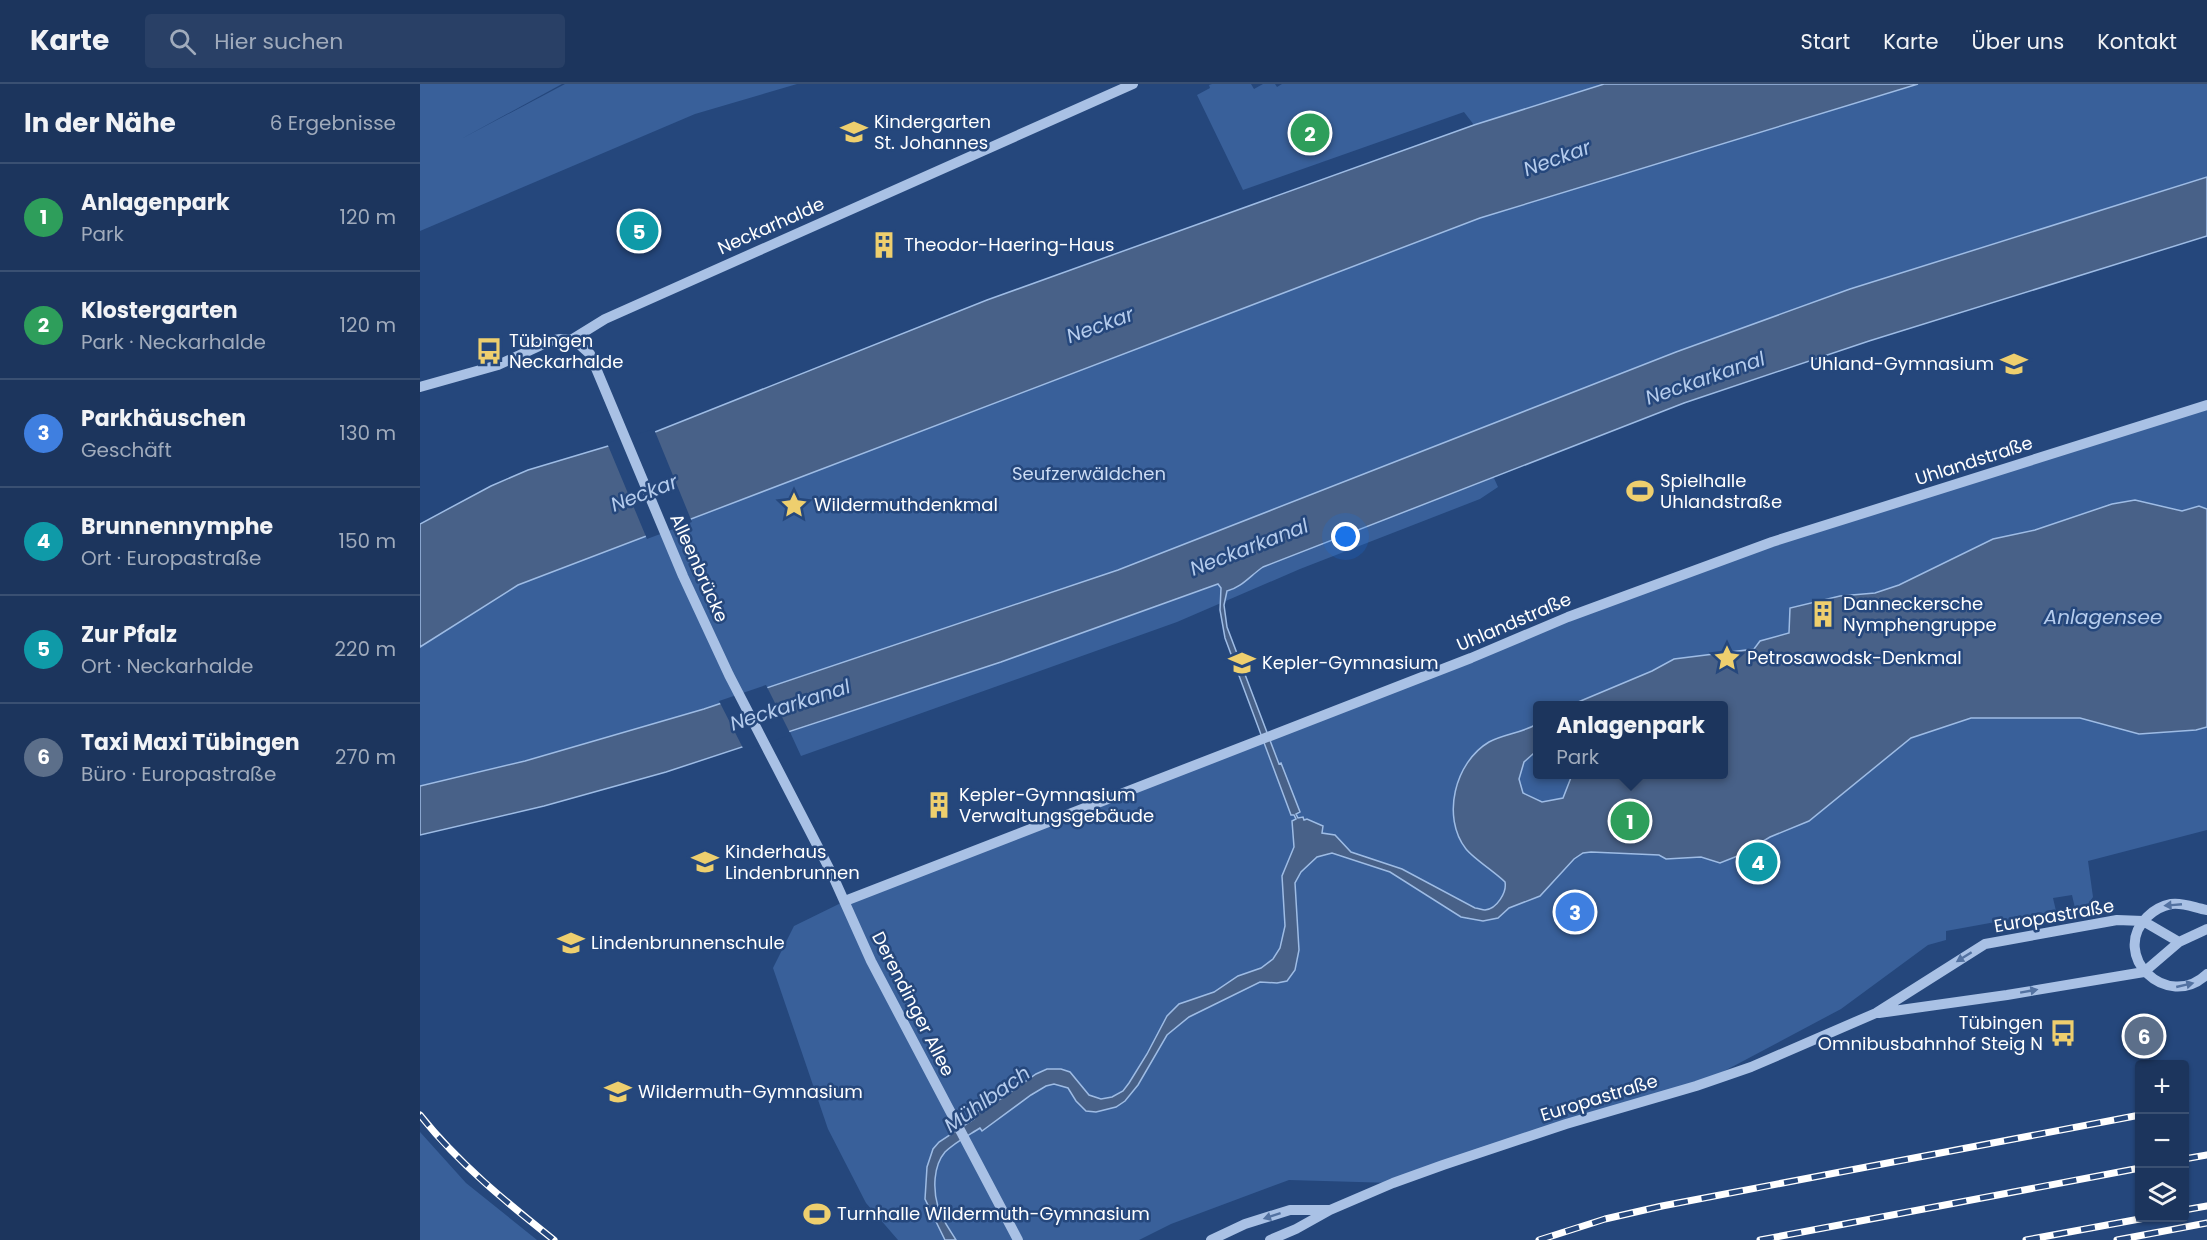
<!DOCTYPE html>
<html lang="de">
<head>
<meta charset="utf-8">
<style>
  :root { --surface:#1c355d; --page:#294066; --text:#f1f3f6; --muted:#a0abbc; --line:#3a5072; --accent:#eecf6e }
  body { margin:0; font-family:Poppins,sans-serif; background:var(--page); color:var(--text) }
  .controls { position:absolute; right:18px; bottom:18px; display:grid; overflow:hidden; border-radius:6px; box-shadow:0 2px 4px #0004 }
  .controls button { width:54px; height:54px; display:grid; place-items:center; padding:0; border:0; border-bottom:2px solid var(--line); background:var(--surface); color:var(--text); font:30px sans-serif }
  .you { position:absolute; left:926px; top:453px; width:21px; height:21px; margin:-15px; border:4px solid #fff; border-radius:50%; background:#1a73e8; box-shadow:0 0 0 9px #1a73e833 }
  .badge { display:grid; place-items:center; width:39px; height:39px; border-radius:50%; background:var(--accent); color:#fff; font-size:20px; font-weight:700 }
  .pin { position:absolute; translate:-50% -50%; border:3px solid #fff; box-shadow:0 2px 6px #0006 }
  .popup { position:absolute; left:1113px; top:617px; width:195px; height:78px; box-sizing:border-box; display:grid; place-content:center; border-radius:6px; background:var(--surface); filter:drop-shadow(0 2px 4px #0005); font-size:20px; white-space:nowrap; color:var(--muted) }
  .popup b { font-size:22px; color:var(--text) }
  .popup::after { content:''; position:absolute; left:50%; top:100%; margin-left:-12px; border:12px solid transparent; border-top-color:var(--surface) }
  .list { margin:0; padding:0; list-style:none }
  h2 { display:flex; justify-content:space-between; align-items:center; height:78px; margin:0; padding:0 24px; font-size:26px }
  h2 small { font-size:20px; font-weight:400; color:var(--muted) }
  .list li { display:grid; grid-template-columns:39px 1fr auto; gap:18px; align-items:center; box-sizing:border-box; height:108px; padding:0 24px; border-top:2px solid var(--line) }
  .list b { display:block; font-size:22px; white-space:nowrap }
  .list p { margin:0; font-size:20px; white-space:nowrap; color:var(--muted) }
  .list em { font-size:20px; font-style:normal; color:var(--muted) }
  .icon { flex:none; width:33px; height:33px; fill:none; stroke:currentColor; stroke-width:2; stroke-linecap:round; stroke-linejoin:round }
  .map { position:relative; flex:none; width:1787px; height:1156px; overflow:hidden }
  header { display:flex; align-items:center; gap:36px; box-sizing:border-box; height:84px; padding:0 30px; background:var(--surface); border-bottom:2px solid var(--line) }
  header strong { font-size:28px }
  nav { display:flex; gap:33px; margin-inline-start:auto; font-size:21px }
  .search { width:420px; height:54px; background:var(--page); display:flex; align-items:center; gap:15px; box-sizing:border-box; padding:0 21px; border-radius:6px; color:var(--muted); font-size:22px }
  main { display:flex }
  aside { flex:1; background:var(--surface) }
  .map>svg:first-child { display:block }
</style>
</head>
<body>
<header>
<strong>Karte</strong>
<div class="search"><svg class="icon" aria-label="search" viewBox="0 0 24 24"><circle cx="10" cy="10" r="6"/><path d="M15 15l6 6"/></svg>Hier suchen</div>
<nav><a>Start</a><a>Karte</a><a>Über uns</a><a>Kontakt</a></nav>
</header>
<main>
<aside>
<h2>In der Nähe<small>6 Ergebnisse</small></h2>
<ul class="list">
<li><span class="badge" style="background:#2e9e5b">1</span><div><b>Anlagenpark</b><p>Park</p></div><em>120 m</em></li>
<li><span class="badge" style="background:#2e9e5b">2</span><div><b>Klostergarten</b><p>Park · Neckarhalde</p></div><em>120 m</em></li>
<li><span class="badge" style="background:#3f7fe0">3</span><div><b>Parkhäuschen</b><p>Geschäft</p></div><em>130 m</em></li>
<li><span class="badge" style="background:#0f9aa8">4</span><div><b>Brunnennymphe</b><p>Ort · Europastraße</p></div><em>150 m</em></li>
<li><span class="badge" style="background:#0f9aa8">5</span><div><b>Zur Pfalz</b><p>Ort · Neckarhalde</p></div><em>220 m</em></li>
<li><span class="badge" style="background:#5c6f8a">6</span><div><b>Taxi Maxi Tübingen</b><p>Büro · Europastraße</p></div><em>270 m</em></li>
</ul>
</aside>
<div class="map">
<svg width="1787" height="1156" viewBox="0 0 1787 1156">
  <rect width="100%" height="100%" fill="#25477c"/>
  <path fill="#39609a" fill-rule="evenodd" d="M 0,0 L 142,0 L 41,55 L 145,0 L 377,0 L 275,30 L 0,147 Z
    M 792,0 L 831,0 L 834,5 L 843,0 L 855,0 L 857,3 L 862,0 L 1184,0 L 1054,41 L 1044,28 L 823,106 L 777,11 L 790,4 L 789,1 Z
    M 1497,0 L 1787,0 L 1787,93 L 1430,205 L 1256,268 L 698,486 L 399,588 L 284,625 L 105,677 L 0,702 L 0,563 L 98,501 L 1060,134 Z
    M 1787,321 L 1787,746 L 1668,777 L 1673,813 L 1667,822 L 1655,824 L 1652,811 L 1633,814 L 1636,827 L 1526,847 L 1526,856 L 1508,861 L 1421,925 L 1276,1002 L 973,1099 L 869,1096 L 751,1140 L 719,1156 L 478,1156 L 446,1119 L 408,1045 L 353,884 L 374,842 L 425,817 L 1352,458 ZM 1117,622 L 1303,622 L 1303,690 L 1117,690 Z
    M 1073,392 L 1078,403 L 1060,415 L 880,485 L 757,538 L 381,672 L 370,648 L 581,578 L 797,501 Z
    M 0,1048 L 46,1099 L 117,1156 L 0,1156 Z"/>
  <path fill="#486188" stroke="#9ebce5" stroke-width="1.5" d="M 1184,0 L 1498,0 L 1060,134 L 98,501 L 0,563 L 0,440 L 71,402 L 108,386 L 235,348 L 567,216 L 1054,41 Z
    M 1787,93 L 1787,152 L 1449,257 L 1264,319 L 843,483 C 831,491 821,504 807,507 L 804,521 L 807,543 L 859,680 L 861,679 L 880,728 L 876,730 L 878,734 L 883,733 L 884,736 L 887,735 L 903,742 L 902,749 L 915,751 L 931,768 L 982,785 L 1055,824 C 1058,824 1062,826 1065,826 C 1077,825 1087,808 1085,798 C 1075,788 1054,775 1046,765 C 1021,733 1035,678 1069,658 C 1084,650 1102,649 1117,640 L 1117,658 L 1114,669 L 1104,678 L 1099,695 L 1103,709 L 1122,718 L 1143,714 L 1152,691 L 1303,690 L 1303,622 L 1151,621 L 1232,587 L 1254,575 L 1334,565 L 1340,557 L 1369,549 L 1370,524 L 1420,512 L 1455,509 L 1479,501 L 1573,455 L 1615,446 L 1692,420 L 1715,416 L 1762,427 L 1779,422 L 1787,425 L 1787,643 L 1776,646 L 1719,650 L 1660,634 L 1551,634 L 1491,654 L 1389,737 L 1350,753 L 1320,771 L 1300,779 L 1281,773 L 1246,775 L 1239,771 L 1171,768 L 1163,769 L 1154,775 L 1120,812 L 1089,824 L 1078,834 L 1063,837 L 1041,833 L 970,788 L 912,769 L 897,773 L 881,788 L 875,799 L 879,866 L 875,886 L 867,897 L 857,899 L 840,898 L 769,933 L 747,951 L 718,1001 L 705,1017 L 696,1023 L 676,1028 L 666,1027 L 656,1017 L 648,1004 L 634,1000 L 626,1002 L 611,1011 L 562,1047 L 560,1044 C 549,1051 535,1058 525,1068 C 513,1082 513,1106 518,1123 C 521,1134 530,1146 536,1156 L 525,1156 L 505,1115 L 507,1083 L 513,1065 L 519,1058 L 554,1035 L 552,1030 L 582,1014 L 616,990 L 627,985 L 641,985 L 650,988 L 669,1011 L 681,1015 L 692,1013 L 703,1007 L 709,999 L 727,970 L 747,932 L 759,920 L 794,908 L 818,892 L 841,884 L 853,875 L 860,864 L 865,842 L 862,792 L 874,763 L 872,737 L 876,735 L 874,731 L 871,731 L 805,554 L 800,526 L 801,504 L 798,500 L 581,578 L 246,688 L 124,722 L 0,751 L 0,702 L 105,677 L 284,625 L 698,486 L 1256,268 L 1430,205 Z"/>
  <path fill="#25477c" d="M 234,345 L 272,438 L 227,455 L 187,359 Z
    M 346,601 L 371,651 L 324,666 L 299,617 Z"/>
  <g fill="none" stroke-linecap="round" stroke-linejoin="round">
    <path stroke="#a9c1e5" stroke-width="10" d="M 151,256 L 160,261 L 170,270 L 263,492 L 309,591 L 412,790 L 451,877 L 598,1156
      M 0,303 L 78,281 L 130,257 L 140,255 L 151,256 L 185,235 L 713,0
      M 425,817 L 1051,574 L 1148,533 L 1352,458 L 1787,321
      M 1787,826 C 1775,824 1763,818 1751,820 C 1741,822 1734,826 1727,833 C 1689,871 1747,928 1787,890
      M 1459,929 L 1587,911 L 1724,888 L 1759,858 L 1787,845
      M 791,1156 L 825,1140 L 870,1126 L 909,1126
      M 850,1156 L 876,1145 L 910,1126 L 973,1099 L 1023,1081 L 1146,1040 L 1276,1002 L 1331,983 L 1456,929 L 1565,860 L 1697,836 L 1723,837 L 1759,858"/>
    <defs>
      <path id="rail" d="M 1764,1023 L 1765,1023
        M 0,1031 C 38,1079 86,1118 134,1156
        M 1764,1075 L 1787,1071
        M 1764,1126 L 1787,1122
        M 1119,1156 L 1185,1135 L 1242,1122 L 1720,1031
        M 1340,1156 L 1720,1084
        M 1606,1156 L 1725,1134
        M 1697,1156 L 1787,1139"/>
    </defs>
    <use href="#rail" stroke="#fff" stroke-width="7"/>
    <use href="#rail" stroke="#25477c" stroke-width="4.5" stroke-dasharray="14" stroke-linecap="butt"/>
  </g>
  <defs><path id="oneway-solid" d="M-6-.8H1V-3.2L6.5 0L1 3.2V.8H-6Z" transform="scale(1.5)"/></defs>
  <g fill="#5372a1">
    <use href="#oneway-solid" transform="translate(1753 821) rotate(175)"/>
    <use href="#oneway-solid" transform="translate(1544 873) rotate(148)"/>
    <use href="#oneway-solid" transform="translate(1765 901) rotate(-13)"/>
    <use href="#oneway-solid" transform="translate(1609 907) rotate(-10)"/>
    <use href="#oneway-solid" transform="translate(852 1132) rotate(162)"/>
  </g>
  <defs>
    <symbol id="school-bare" viewBox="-9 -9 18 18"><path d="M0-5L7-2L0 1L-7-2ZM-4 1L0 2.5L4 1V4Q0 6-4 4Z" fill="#eecf6e" stroke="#25477c" stroke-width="2.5" paint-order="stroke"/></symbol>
    <symbol id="building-bare" viewBox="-9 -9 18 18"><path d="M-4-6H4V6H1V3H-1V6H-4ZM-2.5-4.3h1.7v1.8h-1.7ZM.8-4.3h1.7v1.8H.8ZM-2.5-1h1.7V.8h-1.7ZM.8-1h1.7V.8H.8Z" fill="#eecf6e" stroke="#25477c" stroke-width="2.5" paint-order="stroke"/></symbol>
    <symbol id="bus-bare" viewBox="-9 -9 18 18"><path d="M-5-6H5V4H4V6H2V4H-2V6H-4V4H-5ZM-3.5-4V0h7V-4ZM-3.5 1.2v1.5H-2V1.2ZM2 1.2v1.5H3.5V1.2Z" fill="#eecf6e" stroke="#25477c" stroke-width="2.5" paint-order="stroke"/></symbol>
    <symbol id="stadium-bare" viewBox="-9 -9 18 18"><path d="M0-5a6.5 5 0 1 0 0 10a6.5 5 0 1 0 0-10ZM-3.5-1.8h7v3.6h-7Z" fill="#eecf6e" stroke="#25477c" stroke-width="2.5" paint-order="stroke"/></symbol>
    <symbol id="sight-bare" viewBox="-9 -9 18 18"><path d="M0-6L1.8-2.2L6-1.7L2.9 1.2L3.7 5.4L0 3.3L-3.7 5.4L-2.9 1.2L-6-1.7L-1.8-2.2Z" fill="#eecf6e" stroke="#25477c" stroke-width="2.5" paint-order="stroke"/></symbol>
  </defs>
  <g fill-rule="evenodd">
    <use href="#school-bare" x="415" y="29" width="38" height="38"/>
    <use href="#building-bare" x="445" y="142" width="38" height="38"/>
    <use href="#bus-bare" x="50" y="248" width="38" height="38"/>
    <use href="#school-bare" x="1575" y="261" width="38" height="38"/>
    <use href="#stadium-bare" x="1201" y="388" width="38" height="38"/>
    <use href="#sight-bare" x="355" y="402" width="38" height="38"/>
    <use href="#building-bare" x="1384" y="511" width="38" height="38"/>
    <use href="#sight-bare" x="1288" y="555" width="38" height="38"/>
    <use href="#school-bare" x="803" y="560" width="38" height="38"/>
    <use href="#building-bare" x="500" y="702" width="38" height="38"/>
    <use href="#school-bare" x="266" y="759" width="38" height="38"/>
    <use href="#school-bare" x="132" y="840" width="38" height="38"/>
    <use href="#bus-bare" x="1624" y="930" width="38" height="38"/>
    <use href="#school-bare" x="179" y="989" width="38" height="38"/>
    <use href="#stadium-bare" x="378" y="1111" width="38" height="38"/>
  </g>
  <g text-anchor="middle" stroke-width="5" stroke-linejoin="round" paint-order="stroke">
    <g font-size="18" fill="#fff" stroke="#25477c" text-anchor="start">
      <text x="454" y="44">Kindergarten<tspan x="454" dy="21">St. Johannes</tspan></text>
      <text x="484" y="167">Theodor-Haering-Haus</text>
      <text x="89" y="263">Tübingen<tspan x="89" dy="21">Neckarhalde</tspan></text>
      <text x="1574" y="286" text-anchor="end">Uhland-Gymnasium</text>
      <text x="1240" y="403">Spielhalle<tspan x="1240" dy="21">Uhlandstraße</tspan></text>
      <text x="394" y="427">Wildermuthdenkmal</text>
      <text x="1423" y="526">Danneckersche<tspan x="1423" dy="21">Nymphengruppe</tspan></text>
      <text x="1327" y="580">Petrosawodsk-Denkmal</text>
      <text x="842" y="585">Kepler-Gymnasium</text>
      <text x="539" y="717">Kepler-Gymnasium<tspan x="539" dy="21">Verwaltungsgebäude</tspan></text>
      <text x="305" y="774">Kinderhaus<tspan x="305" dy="21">Lindenbrunnen</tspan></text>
      <text x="171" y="865">Lindenbrunnenschule</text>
      <text x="1623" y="945" text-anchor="end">Tübingen<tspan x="1623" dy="21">Omnibusbahnhof Steig N</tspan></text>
      <text x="218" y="1014">Wildermuth-Gymnasium</text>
      <text x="417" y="1136">Turnhalle Wildermuth-Gymnasium</text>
    </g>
    <g font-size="18" fill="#fff" stroke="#25477c">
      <text transform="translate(351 142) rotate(-24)" y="6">Neckarhalde</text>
      <text transform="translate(1554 377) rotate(-18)" y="6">Uhlandstraße</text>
      <text transform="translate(279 484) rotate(66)" y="6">Alleenbrücke</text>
      <text transform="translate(1094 538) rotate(-23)" y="6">Uhlandstraße</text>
      <text transform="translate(1634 832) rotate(-10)" y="6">Europastraße</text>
      <text transform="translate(493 920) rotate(63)" y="6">Derendinger Allee</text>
      <text transform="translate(1179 1014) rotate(-17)" y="6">Europastraße</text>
    </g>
    <g font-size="18" fill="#ccdcf4" stroke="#25477c">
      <text x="669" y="396">Seufzerwäldchen</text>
    </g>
    <g font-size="20" font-style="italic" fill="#b5cced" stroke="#25477c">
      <text transform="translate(1137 74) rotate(-20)" y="7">Neckar</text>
      <text transform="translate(680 241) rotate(-20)" y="7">Neckar</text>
      <text transform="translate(1285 294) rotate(-19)" y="7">Neckarkanal</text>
      <text transform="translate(224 409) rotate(-21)" y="7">Neckar</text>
      <text transform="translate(829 463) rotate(-21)" y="7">Neckarkanal</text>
      <text x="1683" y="540">Anlagensee</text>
      <text transform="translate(370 621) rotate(-18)" y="7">Neckarkanal</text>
      <text transform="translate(567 1015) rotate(-35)" y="7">Mühlbach</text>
    </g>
  </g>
</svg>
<div class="controls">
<button>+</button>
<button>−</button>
<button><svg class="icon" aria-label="layers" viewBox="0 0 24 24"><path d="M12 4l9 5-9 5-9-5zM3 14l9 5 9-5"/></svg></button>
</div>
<div class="you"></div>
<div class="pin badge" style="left:1210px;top:737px;background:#2e9e5b">1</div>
<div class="popup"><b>Anlagenpark</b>Park</div>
<div class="pin badge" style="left:890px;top:49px;background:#2e9e5b">2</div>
<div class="pin badge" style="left:1155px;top:828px;background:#3f7fe0">3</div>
<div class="pin badge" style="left:1338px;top:778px;background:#0f9aa8">4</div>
<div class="pin badge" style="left:219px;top:147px;background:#0f9aa8">5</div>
<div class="pin badge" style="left:1724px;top:952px;background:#5c6f8a">6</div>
</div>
</main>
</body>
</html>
